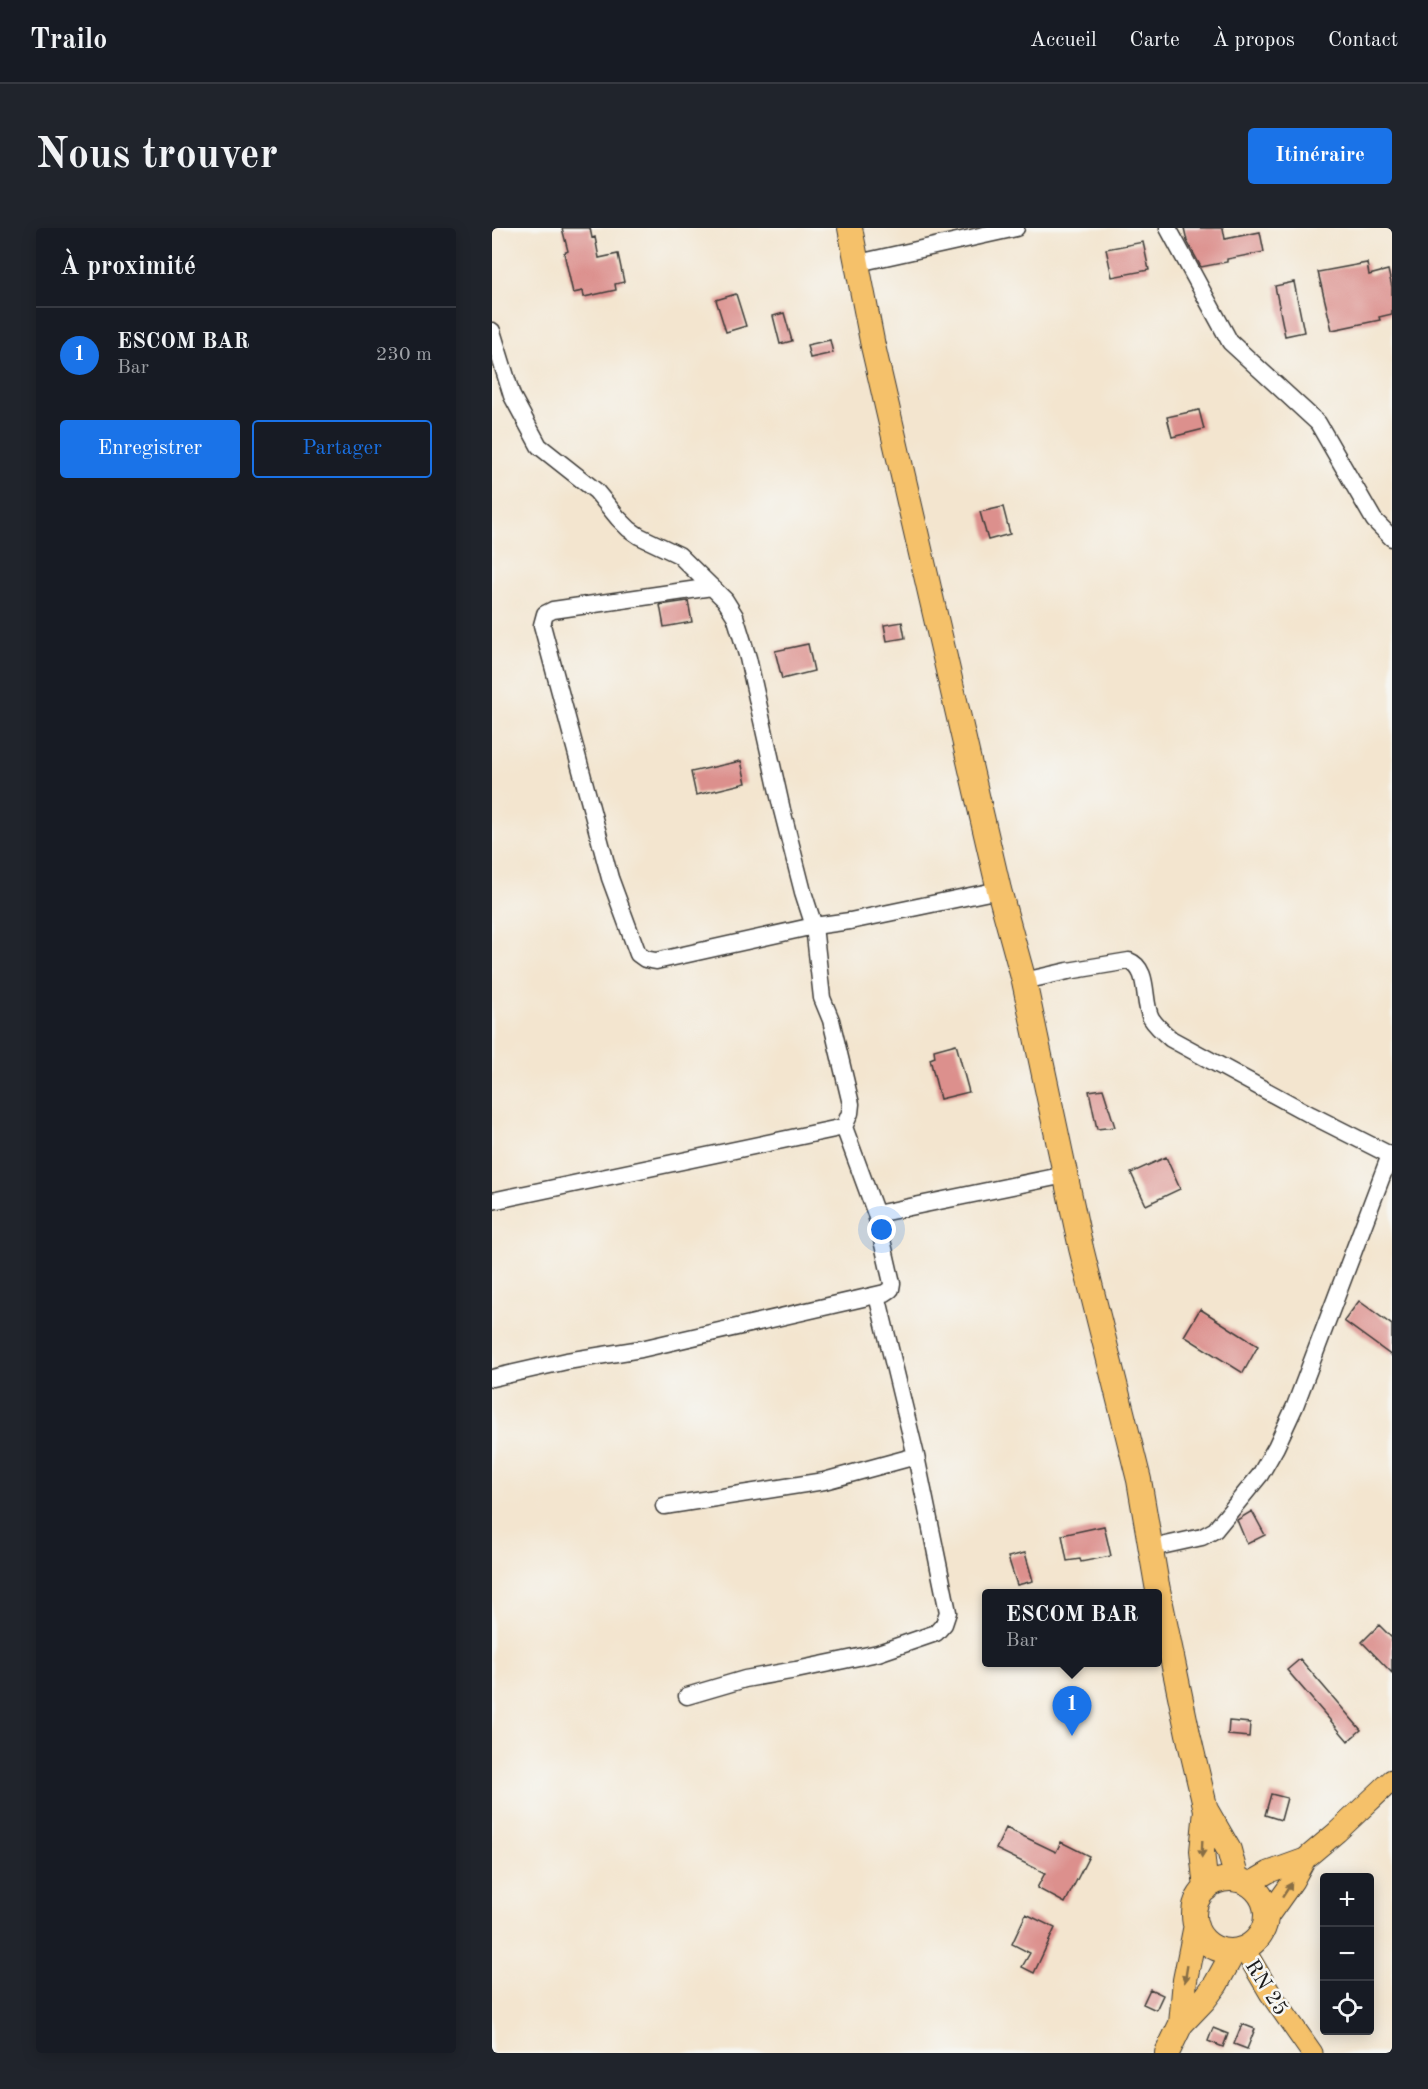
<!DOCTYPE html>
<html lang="fr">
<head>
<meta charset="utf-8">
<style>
  :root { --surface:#171b24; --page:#20242c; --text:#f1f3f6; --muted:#9ea1a6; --line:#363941; --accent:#1a73e8 }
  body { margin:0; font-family:"Old Standard TT",serif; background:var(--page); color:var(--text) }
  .controls { position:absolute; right:18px; bottom:18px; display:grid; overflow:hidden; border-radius:6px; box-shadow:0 3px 15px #0003 }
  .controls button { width:54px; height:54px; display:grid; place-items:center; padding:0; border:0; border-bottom:2px solid var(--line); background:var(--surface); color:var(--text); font:30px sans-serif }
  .you { position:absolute; left:390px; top:1002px; width:21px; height:21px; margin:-15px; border:4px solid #fff; border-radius:50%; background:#1a73e8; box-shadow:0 0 0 9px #1a73e833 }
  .badge { display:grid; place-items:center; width:39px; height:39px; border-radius:50%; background:var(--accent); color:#fff; font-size:20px; font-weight:700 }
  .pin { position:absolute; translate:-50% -50px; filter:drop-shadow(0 2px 3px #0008) }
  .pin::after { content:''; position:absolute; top:32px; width:21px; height:18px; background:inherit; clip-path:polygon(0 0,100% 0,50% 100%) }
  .popup { position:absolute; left:490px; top:1361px; width:180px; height:78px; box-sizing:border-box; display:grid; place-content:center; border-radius:6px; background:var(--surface); filter:drop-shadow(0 2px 4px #0005); font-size:20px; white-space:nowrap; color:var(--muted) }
  .popup b { font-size:22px; color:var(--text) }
  .popup::after { content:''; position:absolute; left:50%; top:100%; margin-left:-12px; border:12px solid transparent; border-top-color:var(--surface) }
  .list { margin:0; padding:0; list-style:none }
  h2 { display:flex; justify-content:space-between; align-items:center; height:78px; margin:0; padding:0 24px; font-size:26px }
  h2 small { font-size:20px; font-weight:400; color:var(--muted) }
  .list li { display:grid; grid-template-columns:39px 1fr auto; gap:18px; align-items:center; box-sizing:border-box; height:96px; padding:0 24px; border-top:2px solid var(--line) }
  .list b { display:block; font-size:22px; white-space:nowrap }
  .list p { margin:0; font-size:20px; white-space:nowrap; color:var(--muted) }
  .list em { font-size:20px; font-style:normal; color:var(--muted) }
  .actions { display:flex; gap:12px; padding:18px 24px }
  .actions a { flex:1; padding:14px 0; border:2px solid var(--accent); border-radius:6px; text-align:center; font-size:21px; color:var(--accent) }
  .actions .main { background:var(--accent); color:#fff }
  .icon { flex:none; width:33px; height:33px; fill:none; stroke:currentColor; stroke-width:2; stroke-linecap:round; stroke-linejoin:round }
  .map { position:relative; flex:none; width:900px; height:1825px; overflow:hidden; border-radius:6px }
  header { display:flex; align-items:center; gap:36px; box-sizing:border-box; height:84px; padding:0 30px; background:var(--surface); border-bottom:2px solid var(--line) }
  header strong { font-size:28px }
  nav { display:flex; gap:33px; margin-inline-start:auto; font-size:21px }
  .intro { display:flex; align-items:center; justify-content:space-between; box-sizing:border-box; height:144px; padding:0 36px }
  h1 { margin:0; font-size:42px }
  .button { padding:15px 27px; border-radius:6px; background:var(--accent); color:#fff; font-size:21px; font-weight:700 }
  main { display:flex; gap:36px; padding:0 36px }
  aside { flex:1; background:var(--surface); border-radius:6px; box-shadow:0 3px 15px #0003 }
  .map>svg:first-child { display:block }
</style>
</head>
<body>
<header>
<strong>Trailo</strong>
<nav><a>Accueil</a><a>Carte</a><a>À propos</a><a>Contact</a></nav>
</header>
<div class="intro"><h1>Nous trouver</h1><a class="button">Itinéraire</a></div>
<main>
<aside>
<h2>À proximité<small></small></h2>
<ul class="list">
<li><span class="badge">1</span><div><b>ESCOM BAR</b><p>Bar</p></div><em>230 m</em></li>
</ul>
<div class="actions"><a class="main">Enregistrer</a><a>Partager</a></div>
</aside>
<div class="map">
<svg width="900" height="1825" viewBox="0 0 900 1825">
  <rect width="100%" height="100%" fill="#f6f6f2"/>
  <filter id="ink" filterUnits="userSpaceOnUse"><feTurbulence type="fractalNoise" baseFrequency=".0167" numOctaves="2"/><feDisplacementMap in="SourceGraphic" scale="12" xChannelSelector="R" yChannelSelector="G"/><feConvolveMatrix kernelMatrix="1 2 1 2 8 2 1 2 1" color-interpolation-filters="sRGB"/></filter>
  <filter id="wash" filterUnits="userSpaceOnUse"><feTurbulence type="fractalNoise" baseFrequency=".008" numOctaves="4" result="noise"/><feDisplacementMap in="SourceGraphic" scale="24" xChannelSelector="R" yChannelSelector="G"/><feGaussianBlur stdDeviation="1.35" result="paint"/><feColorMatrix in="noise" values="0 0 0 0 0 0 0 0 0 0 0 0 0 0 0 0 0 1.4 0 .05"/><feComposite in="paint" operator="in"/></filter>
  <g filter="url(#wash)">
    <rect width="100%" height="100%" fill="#f3e5cf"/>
    <g id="blocks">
      <path fill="#dc908d" d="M 70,0 L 98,0 L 100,10 L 103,9 L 107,30 L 126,26 L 132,54 L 123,56 L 124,62 L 92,69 L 91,63 L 81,65 L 72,25 L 76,23 Z
        M 692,0 L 731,0 L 733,11 L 768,4 L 772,24 L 735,31 L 735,34 L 709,39 L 695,13 Z
        M 651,14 L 657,42 L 620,49 L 614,21 Z
        M 875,35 L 877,47 L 896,42 L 900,59 L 900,86 L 887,89 L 888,92 L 840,102 L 826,44 Z
        M 802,54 L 812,104 L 793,108 L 783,58 Z
        M 244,66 L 254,98 L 234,104 L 224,72 Z
        M 292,85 L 300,113 L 288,116 L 281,88 Z
        M 338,112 L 341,125 L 318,130 L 315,117 Z
        M 707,182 L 712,201 L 680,209 L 675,189 Z
        M 511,279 L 518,306 L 496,312 L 488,284 Z
        M 196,373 L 200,394 L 172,399 L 168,377 Z
        M 410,394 L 413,410 L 395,413 L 392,397 Z
        M 316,416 L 322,443 L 290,451 L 283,423 Z
        M 249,533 L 254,555 L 204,567 L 199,544 Z
        M 464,816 L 477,864 L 448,871 L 438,831 L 443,829 L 442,822 Z
        M 611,861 L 623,899 L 605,901 L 597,863 Z
        M 674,929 L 688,961 L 654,977 L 639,945 Z
        M 867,1073 L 900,1097 L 900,1128 L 852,1093 Z
        M 708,1081 L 766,1118 L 751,1145 L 692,1108 Z
        M 760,1283 L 773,1307 L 755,1316 L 745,1292 Z
        M 612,1298 L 619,1328 L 589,1334 L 588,1331 L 575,1333 L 570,1307 Z
        M 533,1325 L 541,1353 L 525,1357 L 516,1329 Z
        M 887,1397 L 900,1410 L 900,1445 L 870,1414 Z
        M 808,1431 L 869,1502 L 856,1513 L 795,1442 Z
        M 737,1493 L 758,1495 L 757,1509 L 736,1507 Z
        M 779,1566 L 795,1570 L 789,1592 L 773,1587 Z
        M 514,1600 L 564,1624 L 569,1614 L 597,1628 L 573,1675 L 545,1660 L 553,1645 L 504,1621 Z
        M 534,1686 L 563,1700 L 542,1745 L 530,1739 L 538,1725 L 520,1716 Z
        M 658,1761 L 671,1767 L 664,1782 L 651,1776 Z
        M 750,1796 L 763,1801 L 755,1821 L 742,1816 Z
        M 721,1800 L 736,1806 L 731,1819 L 716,1813 Z"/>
    </g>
  </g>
  <g filter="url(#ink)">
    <use href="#blocks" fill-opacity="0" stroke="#3c3a37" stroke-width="1.5"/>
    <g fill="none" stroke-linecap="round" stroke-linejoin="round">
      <defs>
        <path id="minor" d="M 676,0 L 738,114 L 826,195 L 882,292 L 900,310
          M 366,35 L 524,0
          M 0,103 L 20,168 L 47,218 L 104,263 L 126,290 L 137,301 L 147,308 L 187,327 L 233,372 L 243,388 L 256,430 L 290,582 L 311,664 L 322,698 L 330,770 L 339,792 L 359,876 L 358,885 L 352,899 L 384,986
          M 220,359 L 61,382 L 53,386 L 50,397 L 118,650 L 146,726 L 153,731 L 164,733 L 322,698 L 358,693 L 507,662
          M 532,753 L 576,743 L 637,733 C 658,741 650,773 659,790 C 664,798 672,805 679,811 L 819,887 L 900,928
          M 0,973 L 352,899
          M 0,1150 L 75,1133 L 149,1121 L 393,1065 L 399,1061 L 400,1055 L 384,986 L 573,947
          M 172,1278 L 332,1253 L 424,1228
          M 660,1320 L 710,1309 L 723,1302 L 768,1247 L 784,1219 L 803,1178 L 898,927
          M 195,1468 L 253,1451 L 304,1442 L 386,1425 L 444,1405 L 452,1396 L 456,1384 L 424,1228 L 385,1067"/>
        <path id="major" d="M 756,1656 L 777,1644 L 813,1631 L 845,1604 L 900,1552
          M 774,1691 L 801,1653 L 813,1631
          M 752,1721 L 778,1765 L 820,1825"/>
        <path id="highway" d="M 358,0 L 381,118 L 470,503 L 507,662 L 532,753 L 589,1020 L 647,1252 L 665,1357 L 696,1506 L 714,1582 L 737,1622 L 745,1652
          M702 1687a36 36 0 1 1 72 0a36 36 0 1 1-72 0Z
          M 714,1661 L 710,1623 L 714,1582
          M 689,1796 L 693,1752 L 704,1697
          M 675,1825 L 689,1796 L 712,1772 L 724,1756 L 742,1723"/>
      </defs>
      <use href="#minor" stroke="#3c3a37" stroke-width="19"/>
      <use href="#major" stroke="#3c3a37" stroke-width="23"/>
      <use href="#highway" stroke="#3c3a37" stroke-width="26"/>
      <use href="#minor" stroke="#fff" stroke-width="16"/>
      <use href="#major" stroke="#f5c16b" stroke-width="21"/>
      <use href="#highway" stroke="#f5c16b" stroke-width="24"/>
    </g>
    <defs><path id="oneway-solid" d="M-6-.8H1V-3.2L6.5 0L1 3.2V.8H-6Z" transform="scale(1.5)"/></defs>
    <g fill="#886e44">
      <use href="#oneway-solid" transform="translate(710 1621) rotate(92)"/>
      <use href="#oneway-solid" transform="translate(795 1662) rotate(-57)"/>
      <use href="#oneway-solid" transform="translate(694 1746) rotate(99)"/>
    </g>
  </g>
  <g text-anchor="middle" stroke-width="5" stroke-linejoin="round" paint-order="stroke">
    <g font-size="21" fill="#1c1c1c" stroke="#f6f6f2">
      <text transform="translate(775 1759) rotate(58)" y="7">RN 25</text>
    </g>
  </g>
</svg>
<div class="controls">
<button>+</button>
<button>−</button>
<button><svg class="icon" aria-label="locate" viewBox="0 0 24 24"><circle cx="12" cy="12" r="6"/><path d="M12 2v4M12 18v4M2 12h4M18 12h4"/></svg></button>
</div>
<div class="you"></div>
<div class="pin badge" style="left:580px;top:1508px">1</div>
<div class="popup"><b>ESCOM BAR</b>Bar</div>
</div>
</main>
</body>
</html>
